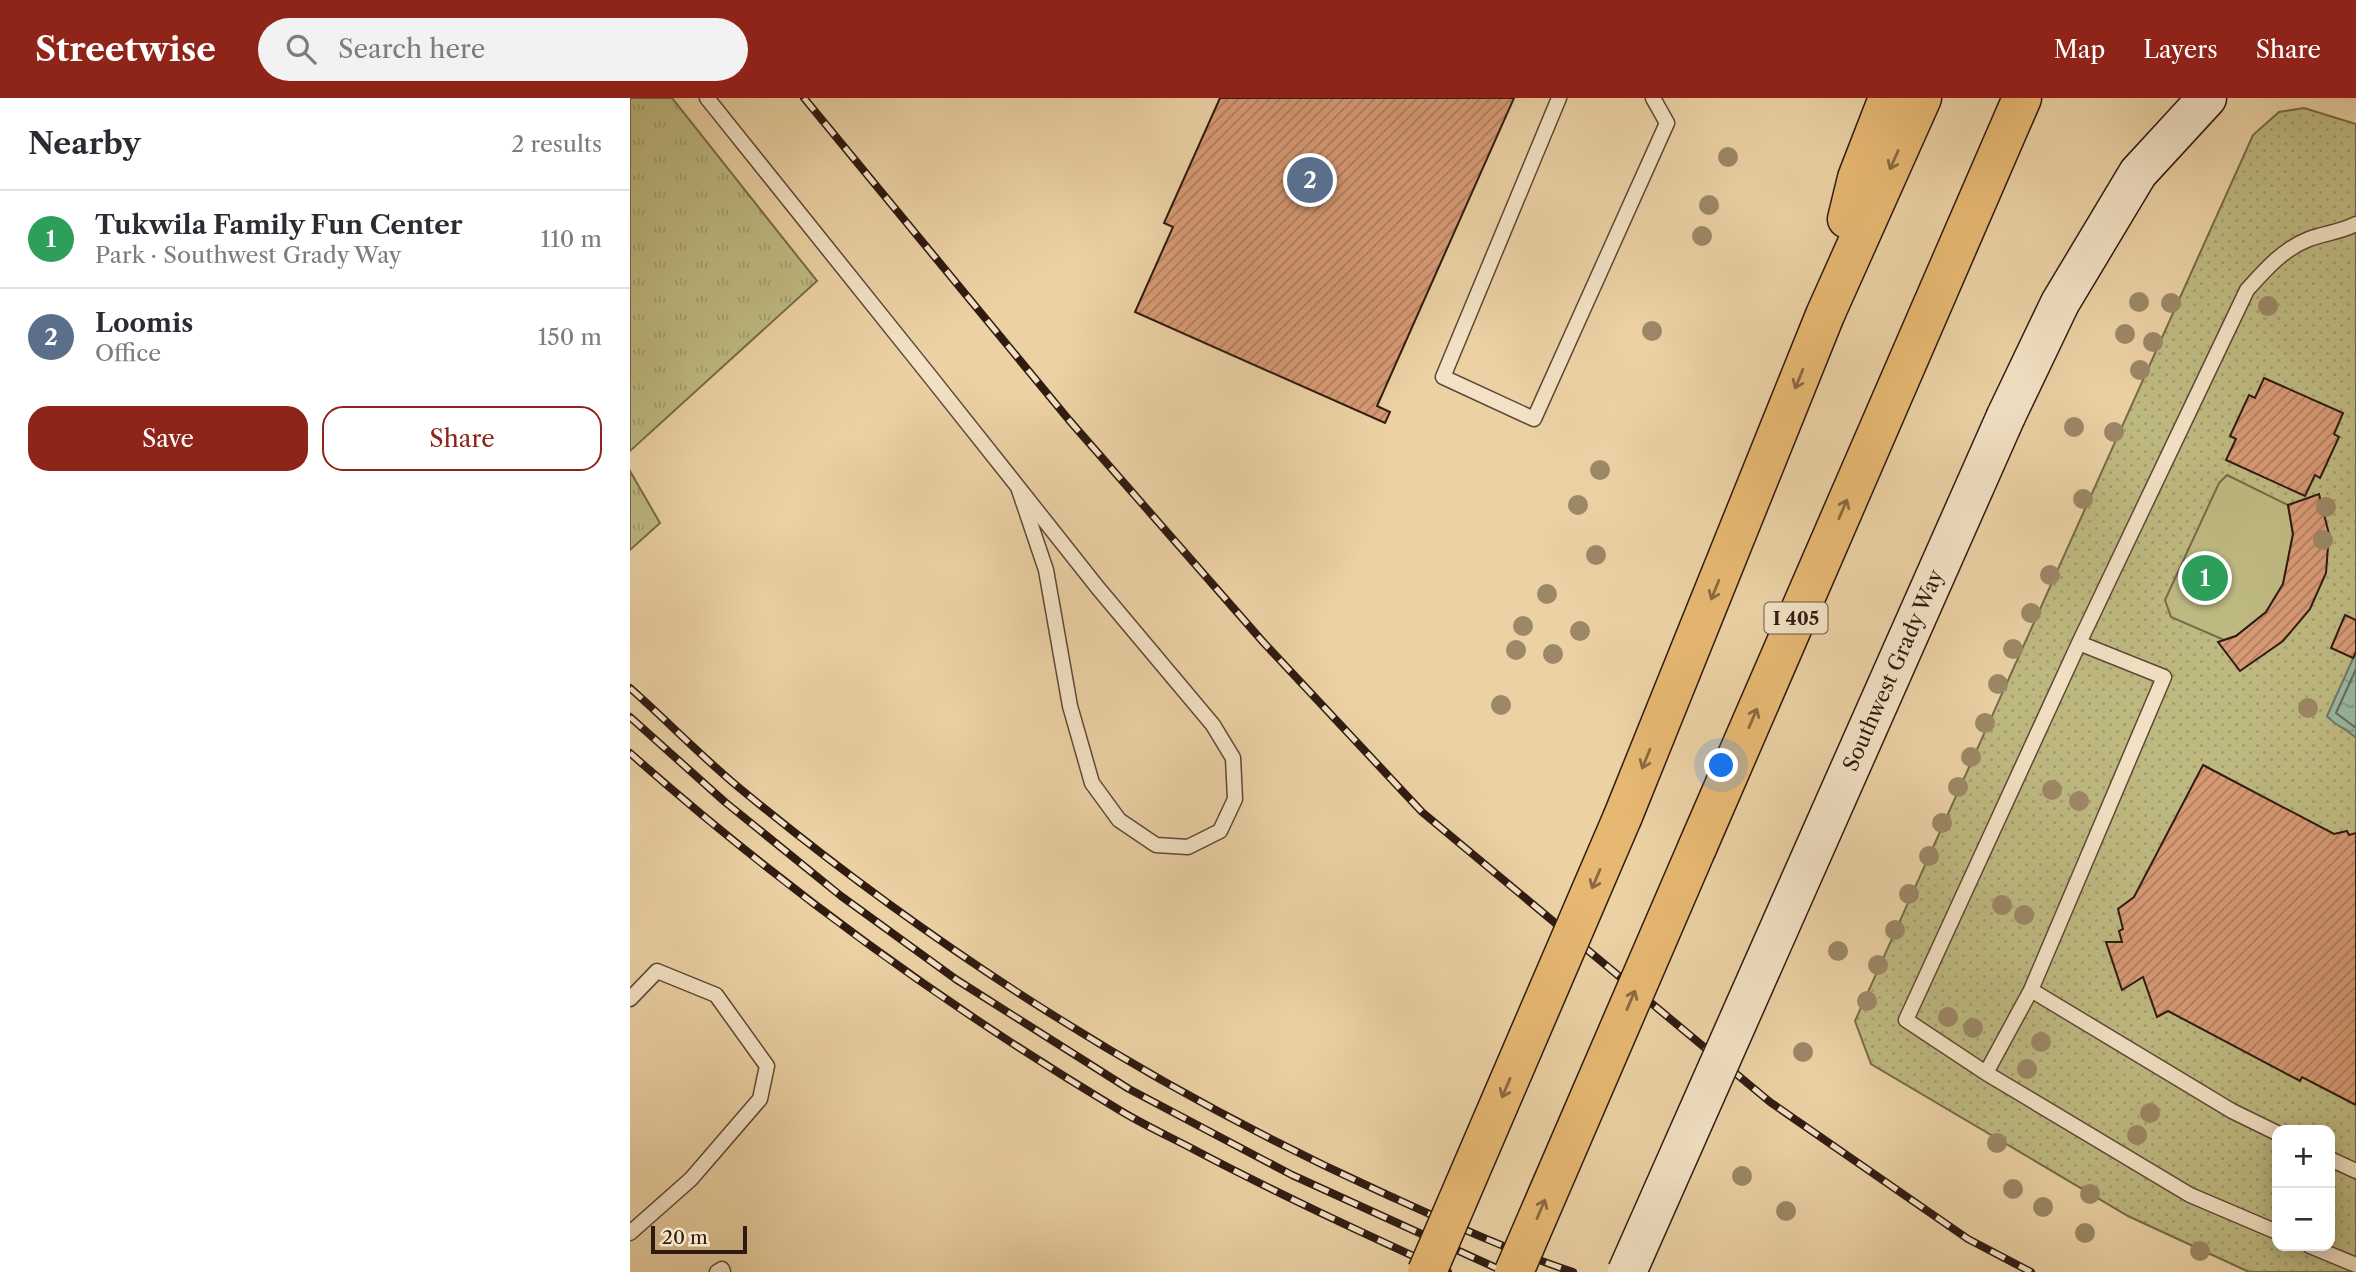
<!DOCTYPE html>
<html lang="en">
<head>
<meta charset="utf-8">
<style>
  :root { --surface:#fff; --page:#f2f2f3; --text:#2b2b33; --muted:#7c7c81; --line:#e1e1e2; --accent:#8f2418 }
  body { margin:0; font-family:"Libre Caslon Text",serif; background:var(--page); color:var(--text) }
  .controls { position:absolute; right:21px; bottom:21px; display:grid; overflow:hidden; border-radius:14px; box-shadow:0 4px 18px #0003 }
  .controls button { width:63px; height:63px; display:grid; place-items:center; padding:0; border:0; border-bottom:2px solid var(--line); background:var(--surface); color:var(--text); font:35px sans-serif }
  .scale { position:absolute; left:21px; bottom:18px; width:96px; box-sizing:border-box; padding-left:7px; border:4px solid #301b11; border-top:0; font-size:19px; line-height:24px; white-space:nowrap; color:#301b11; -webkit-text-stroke:5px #f2e1c4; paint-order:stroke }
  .you { position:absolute; left:1092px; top:668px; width:24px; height:24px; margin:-18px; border:5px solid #fff; border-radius:50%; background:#1a73e8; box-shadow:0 0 0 10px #1a73e833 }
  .badge { display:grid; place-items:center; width:46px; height:46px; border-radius:50%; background:var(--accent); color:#fff; font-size:23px; font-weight:700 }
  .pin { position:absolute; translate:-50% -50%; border:4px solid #fff; box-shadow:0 2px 7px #0006 }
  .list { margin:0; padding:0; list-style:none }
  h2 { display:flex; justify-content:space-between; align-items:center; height:91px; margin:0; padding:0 28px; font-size:30px }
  h2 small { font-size:23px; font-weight:400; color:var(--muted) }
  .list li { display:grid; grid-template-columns:46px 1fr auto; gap:21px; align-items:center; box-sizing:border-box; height:98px; padding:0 28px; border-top:2px solid var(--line) }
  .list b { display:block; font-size:26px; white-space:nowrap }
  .list p { margin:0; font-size:23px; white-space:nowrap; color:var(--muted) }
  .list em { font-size:23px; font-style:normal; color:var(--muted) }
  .actions { display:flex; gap:14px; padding:21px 28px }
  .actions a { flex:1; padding:16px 0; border:2px solid var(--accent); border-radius:21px; text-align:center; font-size:24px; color:var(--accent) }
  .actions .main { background:var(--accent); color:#fff }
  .icon { flex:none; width:38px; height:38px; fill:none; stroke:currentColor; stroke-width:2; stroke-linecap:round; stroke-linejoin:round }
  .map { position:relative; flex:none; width:1726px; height:1174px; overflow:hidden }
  header { display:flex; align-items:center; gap:42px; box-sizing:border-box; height:98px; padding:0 35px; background:var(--accent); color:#fff }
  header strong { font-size:33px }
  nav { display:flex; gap:38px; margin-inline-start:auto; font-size:24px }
  .search { width:490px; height:63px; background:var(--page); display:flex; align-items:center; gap:18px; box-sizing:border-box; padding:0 24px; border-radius:38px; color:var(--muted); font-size:26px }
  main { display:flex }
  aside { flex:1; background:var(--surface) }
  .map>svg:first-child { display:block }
</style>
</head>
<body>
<header>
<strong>Streetwise</strong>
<div class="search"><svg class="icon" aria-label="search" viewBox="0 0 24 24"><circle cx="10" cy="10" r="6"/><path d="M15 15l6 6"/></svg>Search here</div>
<nav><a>Map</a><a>Layers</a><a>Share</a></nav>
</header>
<main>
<aside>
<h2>Nearby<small>2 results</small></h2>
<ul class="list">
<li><span class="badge" style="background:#2e9e5b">1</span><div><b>Tukwila Family Fun Center</b><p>Park · Southwest Grady Way</p></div><em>110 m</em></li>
<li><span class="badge" style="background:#5c6f8a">2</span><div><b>Loomis</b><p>Office</p></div><em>150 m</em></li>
</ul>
<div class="actions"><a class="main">Save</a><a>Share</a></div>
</aside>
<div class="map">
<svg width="1726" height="1174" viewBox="0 0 1726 1174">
  <defs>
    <pattern id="grass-tufts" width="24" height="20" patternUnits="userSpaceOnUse" patternTransform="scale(1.75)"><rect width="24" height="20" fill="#beb981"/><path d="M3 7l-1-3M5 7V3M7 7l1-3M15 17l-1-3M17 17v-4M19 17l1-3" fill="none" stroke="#a49e6e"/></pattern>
    <pattern id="park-dots" width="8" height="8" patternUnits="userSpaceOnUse" patternTransform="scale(1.75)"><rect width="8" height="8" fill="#beb981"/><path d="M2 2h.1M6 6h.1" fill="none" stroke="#a49e6e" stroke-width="1.8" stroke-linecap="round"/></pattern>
    <pattern id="water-ripples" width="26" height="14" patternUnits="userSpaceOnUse" patternTransform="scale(1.75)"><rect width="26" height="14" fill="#99b8a2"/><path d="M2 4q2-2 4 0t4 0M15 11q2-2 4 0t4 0" fill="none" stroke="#7d9583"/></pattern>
    <pattern id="building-hatch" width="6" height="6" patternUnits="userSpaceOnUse" patternTransform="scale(1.75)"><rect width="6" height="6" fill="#d79a75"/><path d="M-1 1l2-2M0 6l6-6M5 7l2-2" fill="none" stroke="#af7d5f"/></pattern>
  </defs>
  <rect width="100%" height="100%" fill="#ebd1a4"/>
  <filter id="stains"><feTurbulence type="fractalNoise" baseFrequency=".00286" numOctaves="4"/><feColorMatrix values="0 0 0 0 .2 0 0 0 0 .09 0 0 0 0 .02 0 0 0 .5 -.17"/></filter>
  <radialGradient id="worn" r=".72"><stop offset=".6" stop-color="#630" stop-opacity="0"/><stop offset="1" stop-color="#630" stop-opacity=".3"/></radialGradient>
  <path fill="url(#grass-tufts)" stroke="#776a49" stroke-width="2" d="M 0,0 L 42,0 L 187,183 L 0,353 Z
    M 0,373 L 30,425 L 0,452 Z"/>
  <path fill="url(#park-dots)" stroke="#776a49" stroke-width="2" fill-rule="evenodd" d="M 1674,10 L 1726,26 L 1726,1174 L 1619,1174 L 1498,1118 L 1241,966 L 1225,923 L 1623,37 L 1649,14 ZM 1647,1032 L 1700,1032 L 1700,1148 L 1647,1148 Z"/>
  <path fill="#beb981" stroke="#776a49" stroke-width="2" d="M 1597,377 L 1658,407 L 1663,436 L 1653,486 L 1636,514 L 1606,538 L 1594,542 L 1541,519 L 1535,502 L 1589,385 Z"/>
  <path fill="url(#water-ripples)" stroke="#6f7968" stroke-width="2" d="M 1726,554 L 1726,640 C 1717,631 1704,627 1697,618 Z"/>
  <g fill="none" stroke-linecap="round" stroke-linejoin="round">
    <path stroke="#646a5a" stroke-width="2" d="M 1726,571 L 1706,615 L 1726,630"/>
  </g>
  <path fill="url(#building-hatch)" stroke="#301b11" stroke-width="2" d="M 590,0 L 884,0 L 747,308 L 760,314 L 755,325 L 505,214 L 543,129 L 534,125 Z
    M 1634,280 L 1713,315 L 1704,336 L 1709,339 L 1690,380 L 1685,377 L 1675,398 L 1596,362 L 1606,341 L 1600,338 L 1619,297 L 1625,300 Z
    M 1689,396 L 1699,436 L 1696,475 L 1680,511 L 1653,543 L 1610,573 L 1588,544 L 1606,538 L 1636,514 L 1653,486 L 1663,436 L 1658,407 Z
    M 1715,517 L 1726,522 L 1726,554 L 1723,560 L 1701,550 Z
    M 1573,667 L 1704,736 L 1717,733 L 1719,737 L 1726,735 L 1726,1007 L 1672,979 L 1670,983 L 1538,913 L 1527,919 L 1513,879 L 1492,892 L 1476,844 L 1492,844 L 1489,833 L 1493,831 L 1488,811 L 1504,799 Z"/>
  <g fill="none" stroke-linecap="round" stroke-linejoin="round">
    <defs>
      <path id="lane" d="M 77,0 L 299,277 L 388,389 L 468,490 L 583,627 L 603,660 L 605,701 L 590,733 L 558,749 L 526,747 L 489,722 L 462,685 L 440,608 L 416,472 L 388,389
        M 929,0 L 813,279 L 904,321 L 1037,25 L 1023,0
        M 1401,892 L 1602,1013 L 1647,1035
        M 0,901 L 27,873 L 86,897 L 137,968 L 130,1001 L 61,1081 L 0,1135
        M 1356,975 L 1401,892 L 1534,579 L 1449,545
        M 1700,1061 L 1726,1073
        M 1647,1134 L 1560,1097 L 1356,975 L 1276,922 L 1449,545 L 1617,192 C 1635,172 1653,151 1679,141 C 1695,135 1711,134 1726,126
        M 1680,1148 L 1726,1167
        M 87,1174 L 92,1171 L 93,1174"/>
      <path id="secondary" d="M 1376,318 L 1430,205 L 1508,75 L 1577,0"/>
      <path id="highway" d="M 1217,121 L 1227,80 L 1258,0
        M 993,718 L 1195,217 L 1292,0
        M 1067,750 L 1392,0"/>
    </defs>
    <use href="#lane" stroke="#5f4836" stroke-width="17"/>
    <use href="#secondary" stroke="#301b11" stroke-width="41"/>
    <use href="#highway" stroke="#301b11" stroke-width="41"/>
    <use href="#lane" stroke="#f2e1c4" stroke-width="14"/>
    <use href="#secondary" stroke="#f2e1c4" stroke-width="38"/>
    <use href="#highway" stroke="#e6b872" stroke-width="38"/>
    <defs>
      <path id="rail" d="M 174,0 L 439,322 L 634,545 L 792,714 L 1140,1004 L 1338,1141 L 1401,1174
        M 0,590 C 36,622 70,657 107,688 C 304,851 520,989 751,1094 C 815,1123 877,1152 943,1174
        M 0,619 L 95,704 L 211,798 L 327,882 L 499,991 L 662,1077 L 875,1174
        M 0,655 C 153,790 311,905 486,1010 C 510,1025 536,1037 561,1050 C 646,1095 731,1134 818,1174"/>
    </defs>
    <use href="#rail" stroke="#301b11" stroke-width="8"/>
    <use href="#rail" stroke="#f2e1c4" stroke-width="5" stroke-dasharray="16" stroke-linecap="butt"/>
    <defs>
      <g id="secondary-bridge">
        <path id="s1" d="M 997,1174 L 1376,318"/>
      </g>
      <path id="highway-bridge" d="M 797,1174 L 993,718
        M 884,1174 L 1067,750"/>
    </defs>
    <use href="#secondary-bridge" stroke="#301b11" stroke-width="41" stroke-linecap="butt"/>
    <use href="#highway-bridge" stroke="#301b11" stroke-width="41" stroke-linecap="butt"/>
    <use href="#secondary-bridge" stroke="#f2e1c4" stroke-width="38"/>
    <use href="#highway-bridge" stroke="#e6b872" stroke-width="38"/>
  </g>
  <g fill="#9c8766">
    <circle cx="1098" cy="59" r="10"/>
    <circle cx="1079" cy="107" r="10"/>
    <circle cx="1072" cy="138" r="10"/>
    <circle cx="1509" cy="204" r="10"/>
    <circle cx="1541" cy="205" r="10"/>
    <circle cx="1638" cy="208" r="10"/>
    <circle cx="1022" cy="233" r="10"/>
    <circle cx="1495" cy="236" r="10"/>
    <circle cx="1523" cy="244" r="10"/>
    <circle cx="1510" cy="272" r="10"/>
    <circle cx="1444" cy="329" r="10"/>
    <circle cx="1484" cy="334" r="10"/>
    <circle cx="970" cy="372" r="10"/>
    <circle cx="1453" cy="401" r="10"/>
    <circle cx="948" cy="407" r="10"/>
    <circle cx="1696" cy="409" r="10"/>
    <circle cx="1693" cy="442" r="10"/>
    <circle cx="966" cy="457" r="10"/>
    <circle cx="1420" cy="477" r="10"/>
    <circle cx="917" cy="496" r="10"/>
    <circle cx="1401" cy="515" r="10"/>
    <circle cx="893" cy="528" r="10"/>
    <circle cx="950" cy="533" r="10"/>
    <circle cx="1383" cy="551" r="10"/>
    <circle cx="886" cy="552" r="10"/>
    <circle cx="923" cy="556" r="10"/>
    <circle cx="1368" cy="586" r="10"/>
    <circle cx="871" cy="607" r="10"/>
    <circle cx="1678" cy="610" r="10"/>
    <circle cx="1355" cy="625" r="10"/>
    <circle cx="1341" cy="659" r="10"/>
    <circle cx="1328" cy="689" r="10"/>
    <circle cx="1422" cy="692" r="10"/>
    <circle cx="1449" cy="703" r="10"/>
    <circle cx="1312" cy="725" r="10"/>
    <circle cx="1299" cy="758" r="10"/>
    <circle cx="1279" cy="796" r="10"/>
    <circle cx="1372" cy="807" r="10"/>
    <circle cx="1394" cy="817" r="10"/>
    <circle cx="1265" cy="832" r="10"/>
    <circle cx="1208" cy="853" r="10"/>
    <circle cx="1248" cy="867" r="10"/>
    <circle cx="1237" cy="903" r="10"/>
    <circle cx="1318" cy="919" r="10"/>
    <circle cx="1343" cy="930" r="10"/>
    <circle cx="1411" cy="944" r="10"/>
    <circle cx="1173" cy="954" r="10"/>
    <circle cx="1397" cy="971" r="10"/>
    <circle cx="1520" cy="1015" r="10"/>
    <circle cx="1507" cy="1037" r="10"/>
    <circle cx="1367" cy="1045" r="10"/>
    <circle cx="1112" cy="1078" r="10"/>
    <circle cx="1383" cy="1091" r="10"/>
    <circle cx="1460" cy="1096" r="10"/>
    <circle cx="1413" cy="1109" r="10"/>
    <circle cx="1156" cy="1113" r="10"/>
    <circle cx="1455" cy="1135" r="10"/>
    <circle cx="1570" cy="1153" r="10"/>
  </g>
  <defs><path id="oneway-shaft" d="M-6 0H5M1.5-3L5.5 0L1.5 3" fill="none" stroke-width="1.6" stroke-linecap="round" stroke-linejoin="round" transform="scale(1.75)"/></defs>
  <g stroke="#8b6a42">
    <use href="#oneway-shaft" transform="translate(1264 62) rotate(114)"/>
    <use href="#oneway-shaft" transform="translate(1169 281) rotate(112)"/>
    <use href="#oneway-shaft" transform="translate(1213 411) rotate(-67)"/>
    <use href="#oneway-shaft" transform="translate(1085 492) rotate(112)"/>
    <use href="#oneway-shaft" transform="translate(1123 620) rotate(-67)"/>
    <use href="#oneway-shaft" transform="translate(1016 661) rotate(112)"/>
    <use href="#oneway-shaft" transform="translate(966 781) rotate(113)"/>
    <use href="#oneway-shaft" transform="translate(1001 902) rotate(-67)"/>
    <use href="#oneway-shaft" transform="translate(876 990) rotate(113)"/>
    <use href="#oneway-shaft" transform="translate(911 1111) rotate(-67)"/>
  </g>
  <g text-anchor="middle" stroke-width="7" stroke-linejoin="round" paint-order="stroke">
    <rect fill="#f2e1c4" stroke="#6a5647" stroke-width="2" x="1134.5" y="504.5" width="63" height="31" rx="5"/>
    <g font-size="19" font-weight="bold" fill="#301b11">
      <text x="1166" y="527">I 405</text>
    </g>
    <g font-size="21" fill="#301b11" stroke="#f2e1c4">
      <text dy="7" stroke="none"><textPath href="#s1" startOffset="658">Southwest Grady Way</textPath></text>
    </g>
  </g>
  <rect width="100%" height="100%" filter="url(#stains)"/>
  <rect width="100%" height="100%" fill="url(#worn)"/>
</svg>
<div class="controls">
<button>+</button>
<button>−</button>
</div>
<div class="scale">20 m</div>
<div class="you"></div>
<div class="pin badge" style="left:1575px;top:480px;background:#2e9e5b">1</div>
<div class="pin badge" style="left:680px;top:82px;background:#5c6f8a">2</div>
</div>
</main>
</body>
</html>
